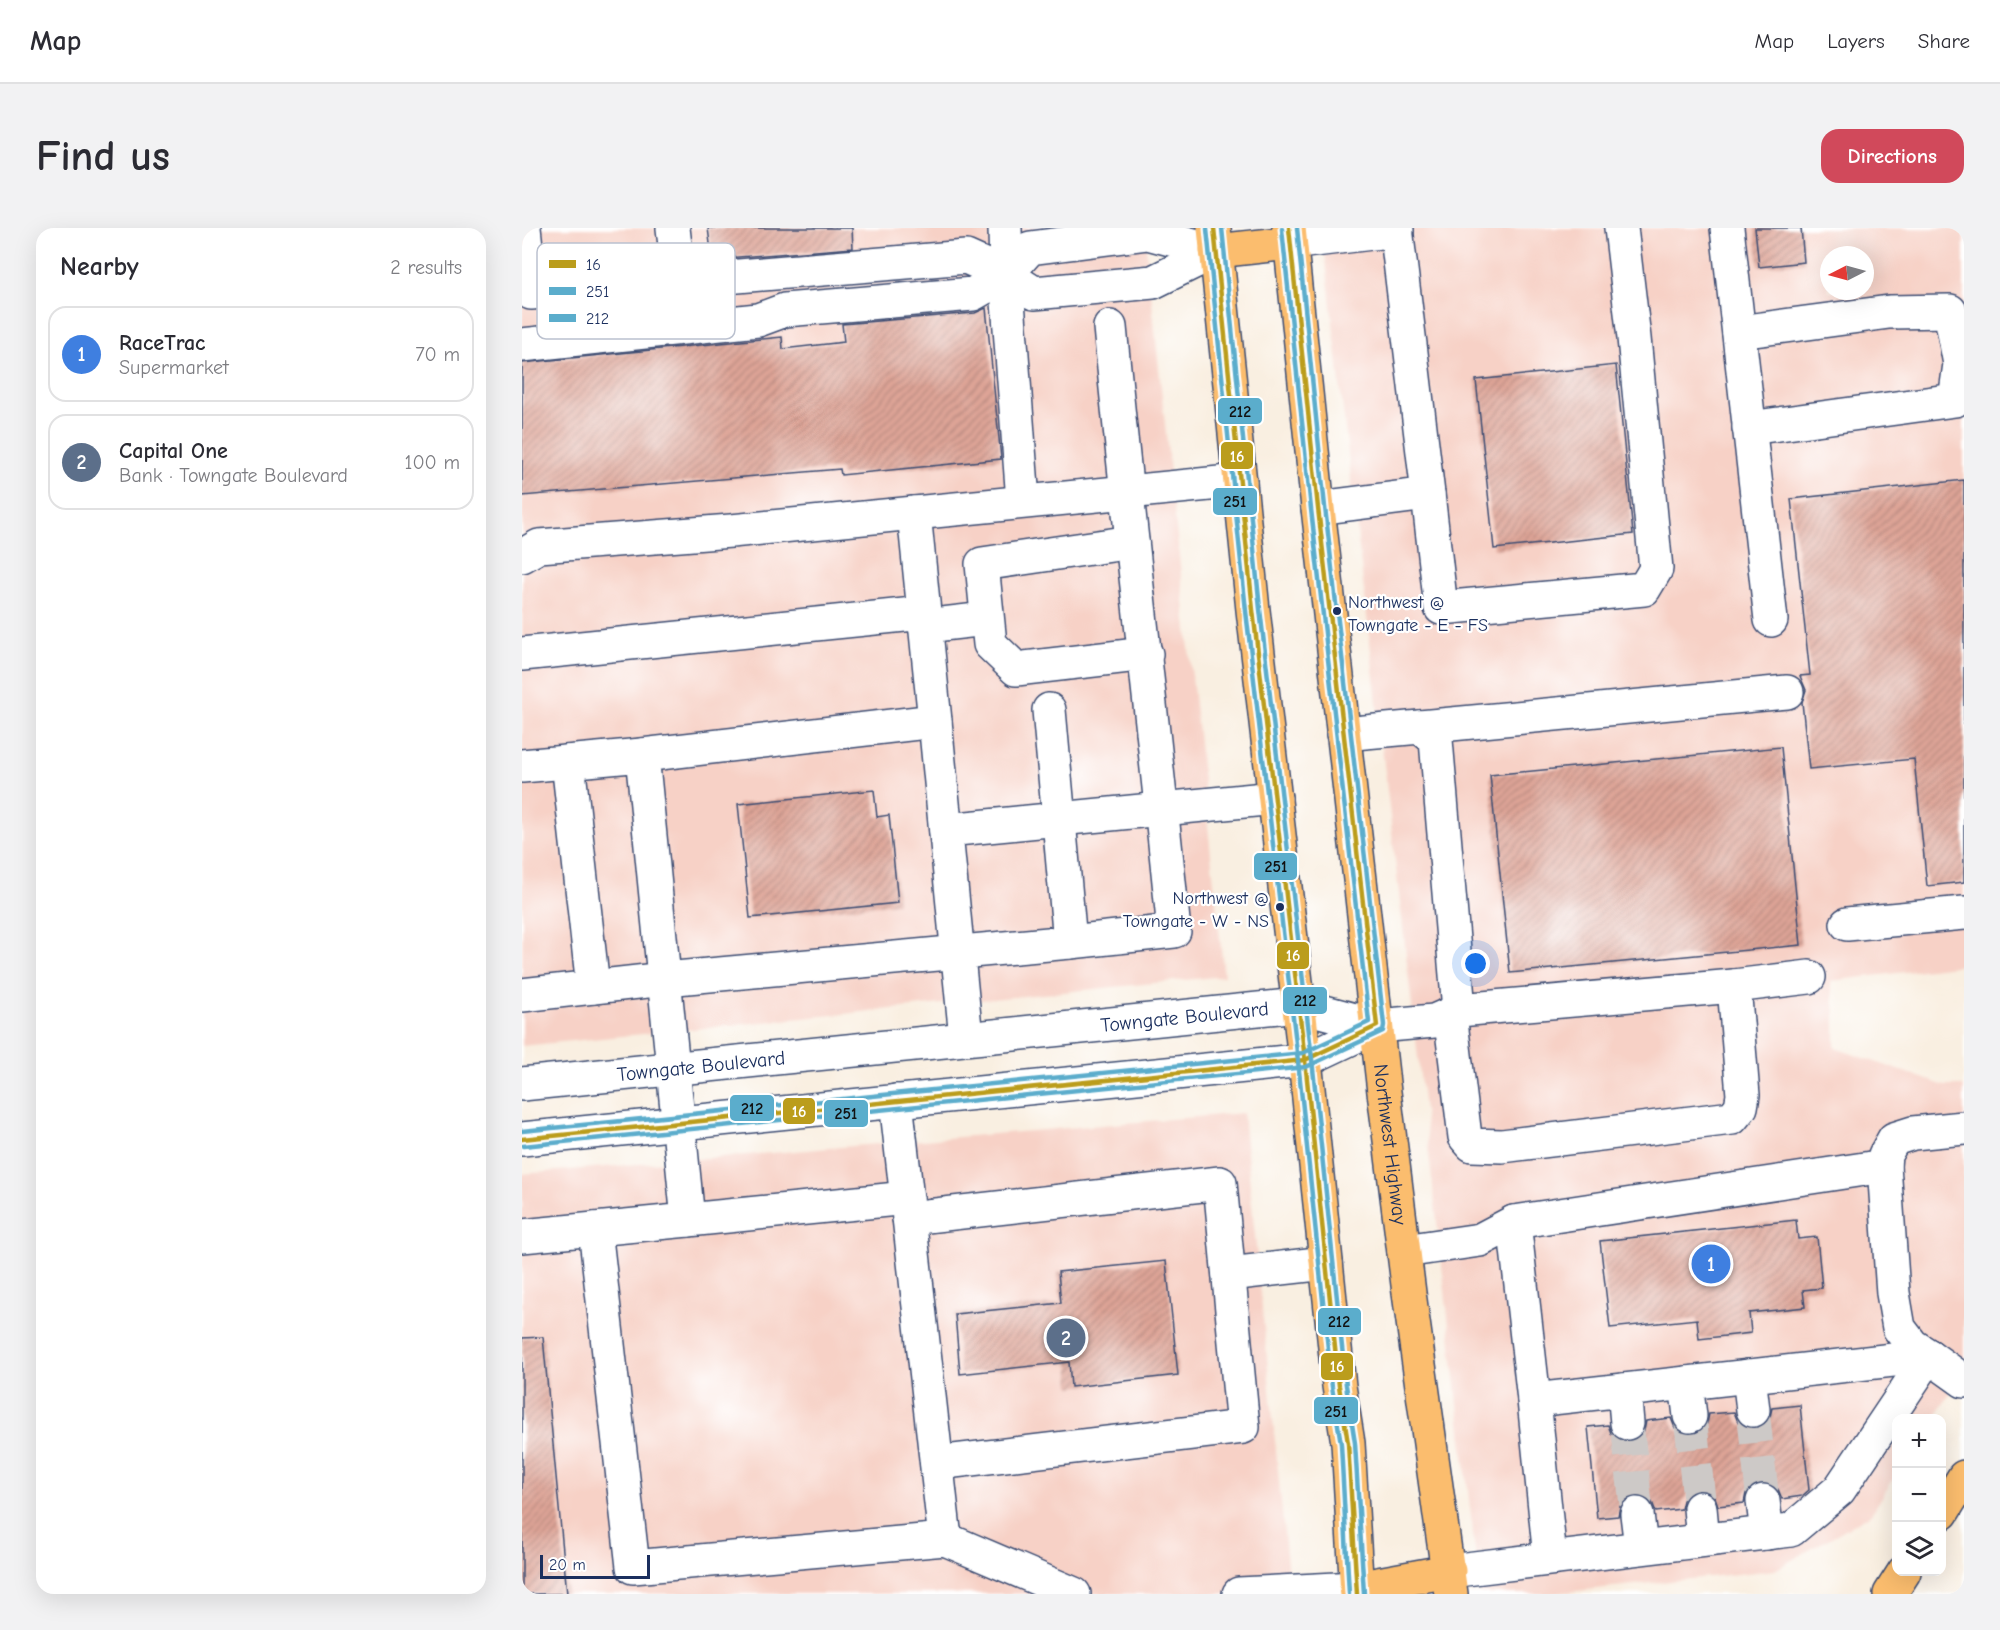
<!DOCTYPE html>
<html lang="en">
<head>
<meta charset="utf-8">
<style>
  :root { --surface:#fff; --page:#f2f2f3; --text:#2b2b33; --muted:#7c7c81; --line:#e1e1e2; --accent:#d1495b }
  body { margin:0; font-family:"Comic Neue",sans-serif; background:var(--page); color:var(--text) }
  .controls { position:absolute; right:18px; bottom:18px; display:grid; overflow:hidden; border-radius:12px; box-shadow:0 6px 24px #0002 }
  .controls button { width:54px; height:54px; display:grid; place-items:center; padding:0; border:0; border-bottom:2px solid var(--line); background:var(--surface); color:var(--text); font:30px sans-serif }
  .compass { position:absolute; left:1298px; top:18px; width:54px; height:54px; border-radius:50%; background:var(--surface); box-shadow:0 6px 24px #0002; rotate:264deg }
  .scale { position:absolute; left:18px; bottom:15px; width:110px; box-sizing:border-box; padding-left:6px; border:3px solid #1b2f5e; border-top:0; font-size:16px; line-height:21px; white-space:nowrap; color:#1b2f5e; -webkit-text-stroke:4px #fff; paint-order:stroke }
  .you { position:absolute; left:954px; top:736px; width:21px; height:21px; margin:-15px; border:4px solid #fff; border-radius:50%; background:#1a73e8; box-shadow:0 0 0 9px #1a73e833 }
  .badge { display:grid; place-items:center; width:39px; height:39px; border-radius:50%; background:var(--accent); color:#fff; font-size:20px; font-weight:700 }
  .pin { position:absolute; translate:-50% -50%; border:3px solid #fff; box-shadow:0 2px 6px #0006 }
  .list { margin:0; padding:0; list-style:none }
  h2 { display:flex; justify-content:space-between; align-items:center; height:78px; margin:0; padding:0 24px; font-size:26px }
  h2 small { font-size:20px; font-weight:400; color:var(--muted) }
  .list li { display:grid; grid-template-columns:39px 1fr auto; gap:18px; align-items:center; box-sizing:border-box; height:96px; margin:0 12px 12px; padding:0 12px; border:2px solid var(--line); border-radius:18px }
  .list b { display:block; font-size:22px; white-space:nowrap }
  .list p { margin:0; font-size:20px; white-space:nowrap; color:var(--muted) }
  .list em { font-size:20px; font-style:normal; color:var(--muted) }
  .icon { flex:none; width:33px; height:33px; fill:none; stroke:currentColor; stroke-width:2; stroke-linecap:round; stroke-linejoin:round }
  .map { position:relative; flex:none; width:1442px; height:1366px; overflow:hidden; border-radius:18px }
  header { display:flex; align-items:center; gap:36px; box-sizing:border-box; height:84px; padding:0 30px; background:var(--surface); border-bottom:2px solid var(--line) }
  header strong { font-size:28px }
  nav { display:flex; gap:33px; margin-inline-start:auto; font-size:21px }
  .intro { display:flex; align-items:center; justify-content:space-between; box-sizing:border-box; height:144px; padding:0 36px }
  h1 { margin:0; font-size:42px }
  .button { padding:15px 27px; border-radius:18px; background:var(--accent); color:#fff; font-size:21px; font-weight:700 }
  main { display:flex; gap:36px; padding:0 36px }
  aside { flex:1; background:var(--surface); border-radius:18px; box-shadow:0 6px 24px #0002 }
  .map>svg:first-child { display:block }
</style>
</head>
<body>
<header>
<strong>Map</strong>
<nav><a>Map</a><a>Layers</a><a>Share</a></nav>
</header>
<div class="intro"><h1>Find us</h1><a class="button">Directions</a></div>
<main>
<aside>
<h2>Nearby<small>2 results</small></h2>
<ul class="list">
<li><span class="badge" style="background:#3f7fe0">1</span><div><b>RaceTrac</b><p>Supermarket</p></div><em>70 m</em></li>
<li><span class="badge" style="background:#5c6f8a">2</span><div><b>Capital One</b><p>Bank · Towngate Boulevard</p></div><em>100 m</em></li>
</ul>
</aside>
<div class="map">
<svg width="1442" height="1366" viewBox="0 0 1442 1366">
  <defs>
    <pattern id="building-hatch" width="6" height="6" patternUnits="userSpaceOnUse" patternTransform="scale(1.5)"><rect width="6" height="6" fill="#dea496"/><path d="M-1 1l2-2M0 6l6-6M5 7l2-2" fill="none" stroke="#b3867e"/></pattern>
  </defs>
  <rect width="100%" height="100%" fill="#fff"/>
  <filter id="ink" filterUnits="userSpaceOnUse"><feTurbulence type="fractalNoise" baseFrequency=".0167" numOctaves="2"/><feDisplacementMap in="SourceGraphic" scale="12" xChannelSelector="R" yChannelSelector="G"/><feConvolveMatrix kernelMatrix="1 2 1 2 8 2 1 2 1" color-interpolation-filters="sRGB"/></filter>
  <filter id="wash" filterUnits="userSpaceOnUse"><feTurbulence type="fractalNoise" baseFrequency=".008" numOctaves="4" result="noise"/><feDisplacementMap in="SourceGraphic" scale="24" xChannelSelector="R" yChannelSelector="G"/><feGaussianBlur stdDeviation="1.35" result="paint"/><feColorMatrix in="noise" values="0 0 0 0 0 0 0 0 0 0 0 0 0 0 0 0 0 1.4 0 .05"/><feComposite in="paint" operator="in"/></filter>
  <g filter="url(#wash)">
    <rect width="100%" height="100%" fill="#f9efe1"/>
    <path fill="#f7d1c6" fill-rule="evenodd" d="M 0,0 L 622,0 L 702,748 L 0,818 Z
      M 800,0 L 1442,0 L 1442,737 L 1309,753 L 1313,786 L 1313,820 L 1423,858 L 1442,858 L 1442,1145 L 1412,1190 L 1374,1190 L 1374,1247 L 1349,1286 L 1253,1342 L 1026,1366 L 958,1366 ZM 1307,27 L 1343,27 L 1343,63 L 1307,63 Z
      M 721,885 L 768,1366 L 0,1366 L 0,946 Z"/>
    <g id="blocks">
      <path fill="url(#building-hatch)" d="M 186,0 L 330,0 L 331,20 L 190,31 Z
        M 1233,0 L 1279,0 L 1282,34 L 1237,39 Z
        M 464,80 L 479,231 L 319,247 L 318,241 L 0,268 L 0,135 L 260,109 L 261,121 L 322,114 L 320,96 L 453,85 Z
        M 1094,137 L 1111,306 L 972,321 L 954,152 Z
        M 1442,252 L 1442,654 L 1405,658 L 1392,531 L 1287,541 L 1280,474 L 1284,462 L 1278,448 L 1288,447 L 1269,271 Z
        M 1259,519 L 1279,717 L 988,745 L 968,547 Z
        M 352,562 L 355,589 L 367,587 L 376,675 L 228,690 L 216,576 Z
        M 1274,992 L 1276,1011 L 1295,1009 L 1300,1060 L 1281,1062 L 1283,1079 L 1227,1085 L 1229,1105 L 1177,1111 L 1175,1091 L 1088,1100 L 1078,1013 Z
        M 644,1033 L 656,1147 L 549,1159 L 547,1134 L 438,1146 L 433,1086 L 539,1075 L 536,1044 Z
        M 21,1109 L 45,1366 L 0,1366 L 0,1110 Z
        M 1278,1177 L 1287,1262 L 1280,1268 L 1260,1271 L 1256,1261 L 1249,1256 L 1239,1254 L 1229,1258 L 1224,1265 L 1222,1275 L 1196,1278 L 1193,1269 L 1186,1263 L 1176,1261 L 1167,1265 L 1161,1272 L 1159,1281 L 1134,1284 L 1130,1274 L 1123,1269 L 1113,1267 L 1103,1271 L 1098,1278 L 1096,1288 L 1075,1290 L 1066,1199 L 1086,1197 L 1089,1205 L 1097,1212 L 1107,1214 L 1116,1210 L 1122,1203 L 1124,1193 L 1149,1190 L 1153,1200 L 1160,1205 L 1170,1207 L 1180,1203 L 1185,1196 L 1187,1186 L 1212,1184 L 1216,1194 L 1224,1199 L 1233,1201 L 1243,1197 L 1248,1189 L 1250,1180 Z"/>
    </g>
  </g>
  <g filter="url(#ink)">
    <use href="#blocks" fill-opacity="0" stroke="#3c4c72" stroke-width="1.5"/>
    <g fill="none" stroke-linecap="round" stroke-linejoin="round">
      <path stroke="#cdc9c7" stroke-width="33" stroke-dasharray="33 16" stroke-linecap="butt" d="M 1231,1182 L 1241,1273
        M 1168,1188 L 1178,1280
        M 1105,1195 L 1115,1286"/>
      <defs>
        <g id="minor">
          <path d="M 2,0 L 9,65 L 157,53 L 151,0"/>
          <path d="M 483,0 L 484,47 L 501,273"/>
          <path d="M 1205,0 L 1249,392"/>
          <path d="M 768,15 L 875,2"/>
          <path d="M 157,53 L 444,29 L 484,47 L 512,65 L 631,54 L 694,23"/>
          <path d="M 1217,104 L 1367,84 L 1428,83 L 1438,136 L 1433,172 L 1227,200"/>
          <path d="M 0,117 L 236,92 L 263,82 L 451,66 L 484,47 L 508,20 L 626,5 L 694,23"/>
          <path d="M 906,266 L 919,380 L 1122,361 L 1134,341 L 1112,110 L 1099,0"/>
          <path d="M 796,280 L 906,266 L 874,0"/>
          <path d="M 392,285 L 413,493"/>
          <path d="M 610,314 L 460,336 L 468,416 L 494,441 L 624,426"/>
          <path d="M 0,328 L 17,318 L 209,303 L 718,253"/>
          <path d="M 403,398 L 464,391"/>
          <path d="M 0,426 L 402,385"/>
          <path d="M 898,499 L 1265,464"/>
          <path d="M 46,534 L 71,759"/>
          <path d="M 0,538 L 120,527"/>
          <path d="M 424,602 L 753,570"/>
          <path d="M 1325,696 L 1442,685"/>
          <path d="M 548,714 L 652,703 C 632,501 607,300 588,99"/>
          <path d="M 0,767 L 143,751 L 548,714 L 527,482"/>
          <path d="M 937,782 L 1212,758 L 1287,749"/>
          <path d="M 928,786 L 943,909 L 950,917 L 980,918 L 1210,890 L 1219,879 L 1221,867 L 1212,758"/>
          <path id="s1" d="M 0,856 L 776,777 L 855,798"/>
          <path d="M 374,873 L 423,1311 L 552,1366"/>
          <path d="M 0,911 L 783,832 L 855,798 L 912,793 L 937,782 L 914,512 L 898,499 L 821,506"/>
          <path d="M 387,990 L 698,955 L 721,1199 L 415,1235"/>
          <path d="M 166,992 L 385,970"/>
          <path d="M 992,994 L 1362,938"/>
          <path d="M 73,1001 L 111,1339 L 423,1311"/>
          <path d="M 0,1008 L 166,992 L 120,527 L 413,493 L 444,810"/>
          <path d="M 882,1023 L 958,1012 L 992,994 L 1012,1172"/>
          <path d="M 707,1046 L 804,1035"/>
          <path d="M 1407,1128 L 1390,1117 L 1377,1100 L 1371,1065 L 1362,938 L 1363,927 L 1372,911 L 1391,905 L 1442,900"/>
          <path d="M 1227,1148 L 1231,1182"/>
          <path d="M 1164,1155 L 1168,1188"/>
          <path d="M 1102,1162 L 1105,1195"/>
          <path d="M 1241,1273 L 1245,1305"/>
          <path d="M 1178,1280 L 1181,1312"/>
          <path d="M 1115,1286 L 1119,1319"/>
          <path d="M 1028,1330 L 1012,1172 L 1407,1128"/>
          <path d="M 927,1343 L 1269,1302 L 1317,1262 L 1407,1128 L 1442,1153"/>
          <path d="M 717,1366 L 834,1360"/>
        </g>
        <g id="major">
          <path d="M 692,0 L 731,382 L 783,832 L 817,1158 L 826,1215 L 835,1366"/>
          <path id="s2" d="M 767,0 L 796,280 L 862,864 L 887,1065 L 929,1366"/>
          <path d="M 694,23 L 768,15"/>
          <path d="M 1420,1285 L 1442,1249"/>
          <path d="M 834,1360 L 927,1343"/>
          <path d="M 1368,1366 L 1382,1344"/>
        </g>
      </defs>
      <use href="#minor" stroke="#3c4c72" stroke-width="36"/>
      <use href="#major" stroke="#3c4c72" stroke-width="36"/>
      <use href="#minor" stroke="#fff" stroke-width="33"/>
      <use href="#major" stroke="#fbbd6e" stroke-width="33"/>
      <defs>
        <path id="bus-1" d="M 692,0 L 731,382 L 783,832 L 817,1158 L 826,1215 L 835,1366
          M 0,911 L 783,832 L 855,798 L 796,280 L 767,0"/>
        <path id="bus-2" d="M 685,1 L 724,383 L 776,833 L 810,1159 L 819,1216 L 827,1366
          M 1,918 L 784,839 L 861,803 L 862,797 L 803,279 L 775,0"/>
        <path id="bus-3" d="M 700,0 L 738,381 L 790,831 L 824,1157 L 833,1215 L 842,1366
          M 0,903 L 781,825 L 847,794 L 789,281 L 760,1"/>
      </defs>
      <use href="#bus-1" stroke="#fff" stroke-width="9"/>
      <use href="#bus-2" stroke="#fff" stroke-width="9"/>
      <use href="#bus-3" stroke="#fff" stroke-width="9"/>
      <use href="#bus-1" stroke="#bb9d1c" stroke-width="4.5"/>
      <use href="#bus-2" stroke="#5badcc" stroke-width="4.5"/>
      <use href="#bus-3" stroke="#5badcc" stroke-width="4.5"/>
    </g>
  </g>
  <g fill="#1b2f5e" stroke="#fff" stroke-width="2">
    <circle cx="815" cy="383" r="5"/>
    <circle cx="758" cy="679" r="5"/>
  </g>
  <g text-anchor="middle" stroke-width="4.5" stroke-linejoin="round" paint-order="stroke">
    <g font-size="18" fill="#1b2f5e" stroke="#fff" text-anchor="start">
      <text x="826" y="380">Northwest @<tspan x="826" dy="23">Towngate - E - FS</tspan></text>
      <text x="747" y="676" text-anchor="end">Northwest @<tspan x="747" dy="23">Towngate - W - NS</tspan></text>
    </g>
    <g font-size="20" fill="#1b2f5e" stroke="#fff">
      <text dy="7" stroke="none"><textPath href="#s1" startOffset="666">Towngate Boulevard</textPath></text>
      <text dy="7" stroke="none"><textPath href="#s1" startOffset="180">Towngate Boulevard</textPath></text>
      <text dy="7" stroke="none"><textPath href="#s2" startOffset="922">Northwest Highway</textPath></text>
    </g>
  </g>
  <rect x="15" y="15" width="198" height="96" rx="9" fill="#fff" stroke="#bbc1cf" stroke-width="1.5"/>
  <rect x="27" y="32" width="27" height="8" fill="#bb9d1c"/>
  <rect x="27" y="59" width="27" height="8" fill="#5badcc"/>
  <rect x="27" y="86" width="27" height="8" fill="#5badcc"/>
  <g font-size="16" fill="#1b2f5e">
    <text x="64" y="42">16</text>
    <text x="64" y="69">251</text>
    <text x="64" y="96">212</text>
  </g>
  <g stroke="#fff" stroke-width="2">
    <rect x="695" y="169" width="46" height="28" rx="6" fill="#5badcc"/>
    <rect x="698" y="213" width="34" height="29" rx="6" fill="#bb9d1c"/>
    <rect x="690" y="259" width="46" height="29" rx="6" fill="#5badcc"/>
    <rect x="731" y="624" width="45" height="29" rx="6" fill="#5badcc"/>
    <rect x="754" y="713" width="34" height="29" rx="6" fill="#bb9d1c"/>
    <rect x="760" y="758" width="46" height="29" rx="6" fill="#5badcc"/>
    <rect x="207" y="866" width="46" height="28" rx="6" fill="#5badcc"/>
    <rect x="260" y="869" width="34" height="28" rx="6" fill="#bb9d1c"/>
    <rect x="301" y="871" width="46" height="29" rx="6" fill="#5badcc"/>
    <rect x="795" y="1079" width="45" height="29" rx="6" fill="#5badcc"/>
    <rect x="798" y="1124" width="34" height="29" rx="6" fill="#bb9d1c"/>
    <rect x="791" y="1168" width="46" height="29" rx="6" fill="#5badcc"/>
  </g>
  <g font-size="16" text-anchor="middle" font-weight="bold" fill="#fff">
    <text x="715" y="234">16</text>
    <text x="771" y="733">16</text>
    <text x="277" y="889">16</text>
    <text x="815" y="1144">16</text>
  </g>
  <g font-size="16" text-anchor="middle" font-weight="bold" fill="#111">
    <text x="718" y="189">212</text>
    <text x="713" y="279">251</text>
    <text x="754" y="644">251</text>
    <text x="783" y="778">212</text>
    <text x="230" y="886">212</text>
    <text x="324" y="891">251</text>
    <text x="817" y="1099">212</text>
    <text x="814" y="1189">251</text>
  </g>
</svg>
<div class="controls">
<button>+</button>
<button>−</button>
<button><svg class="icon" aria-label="layers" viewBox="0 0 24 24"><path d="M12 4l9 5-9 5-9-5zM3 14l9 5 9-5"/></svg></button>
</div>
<svg class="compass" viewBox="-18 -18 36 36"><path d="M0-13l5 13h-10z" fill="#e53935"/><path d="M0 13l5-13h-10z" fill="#7c7c81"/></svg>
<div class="scale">20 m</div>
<div class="you"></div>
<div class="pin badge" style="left:1189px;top:1036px;background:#3f7fe0">1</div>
<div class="pin badge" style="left:544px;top:1110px;background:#5c6f8a">2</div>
</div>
</main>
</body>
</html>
